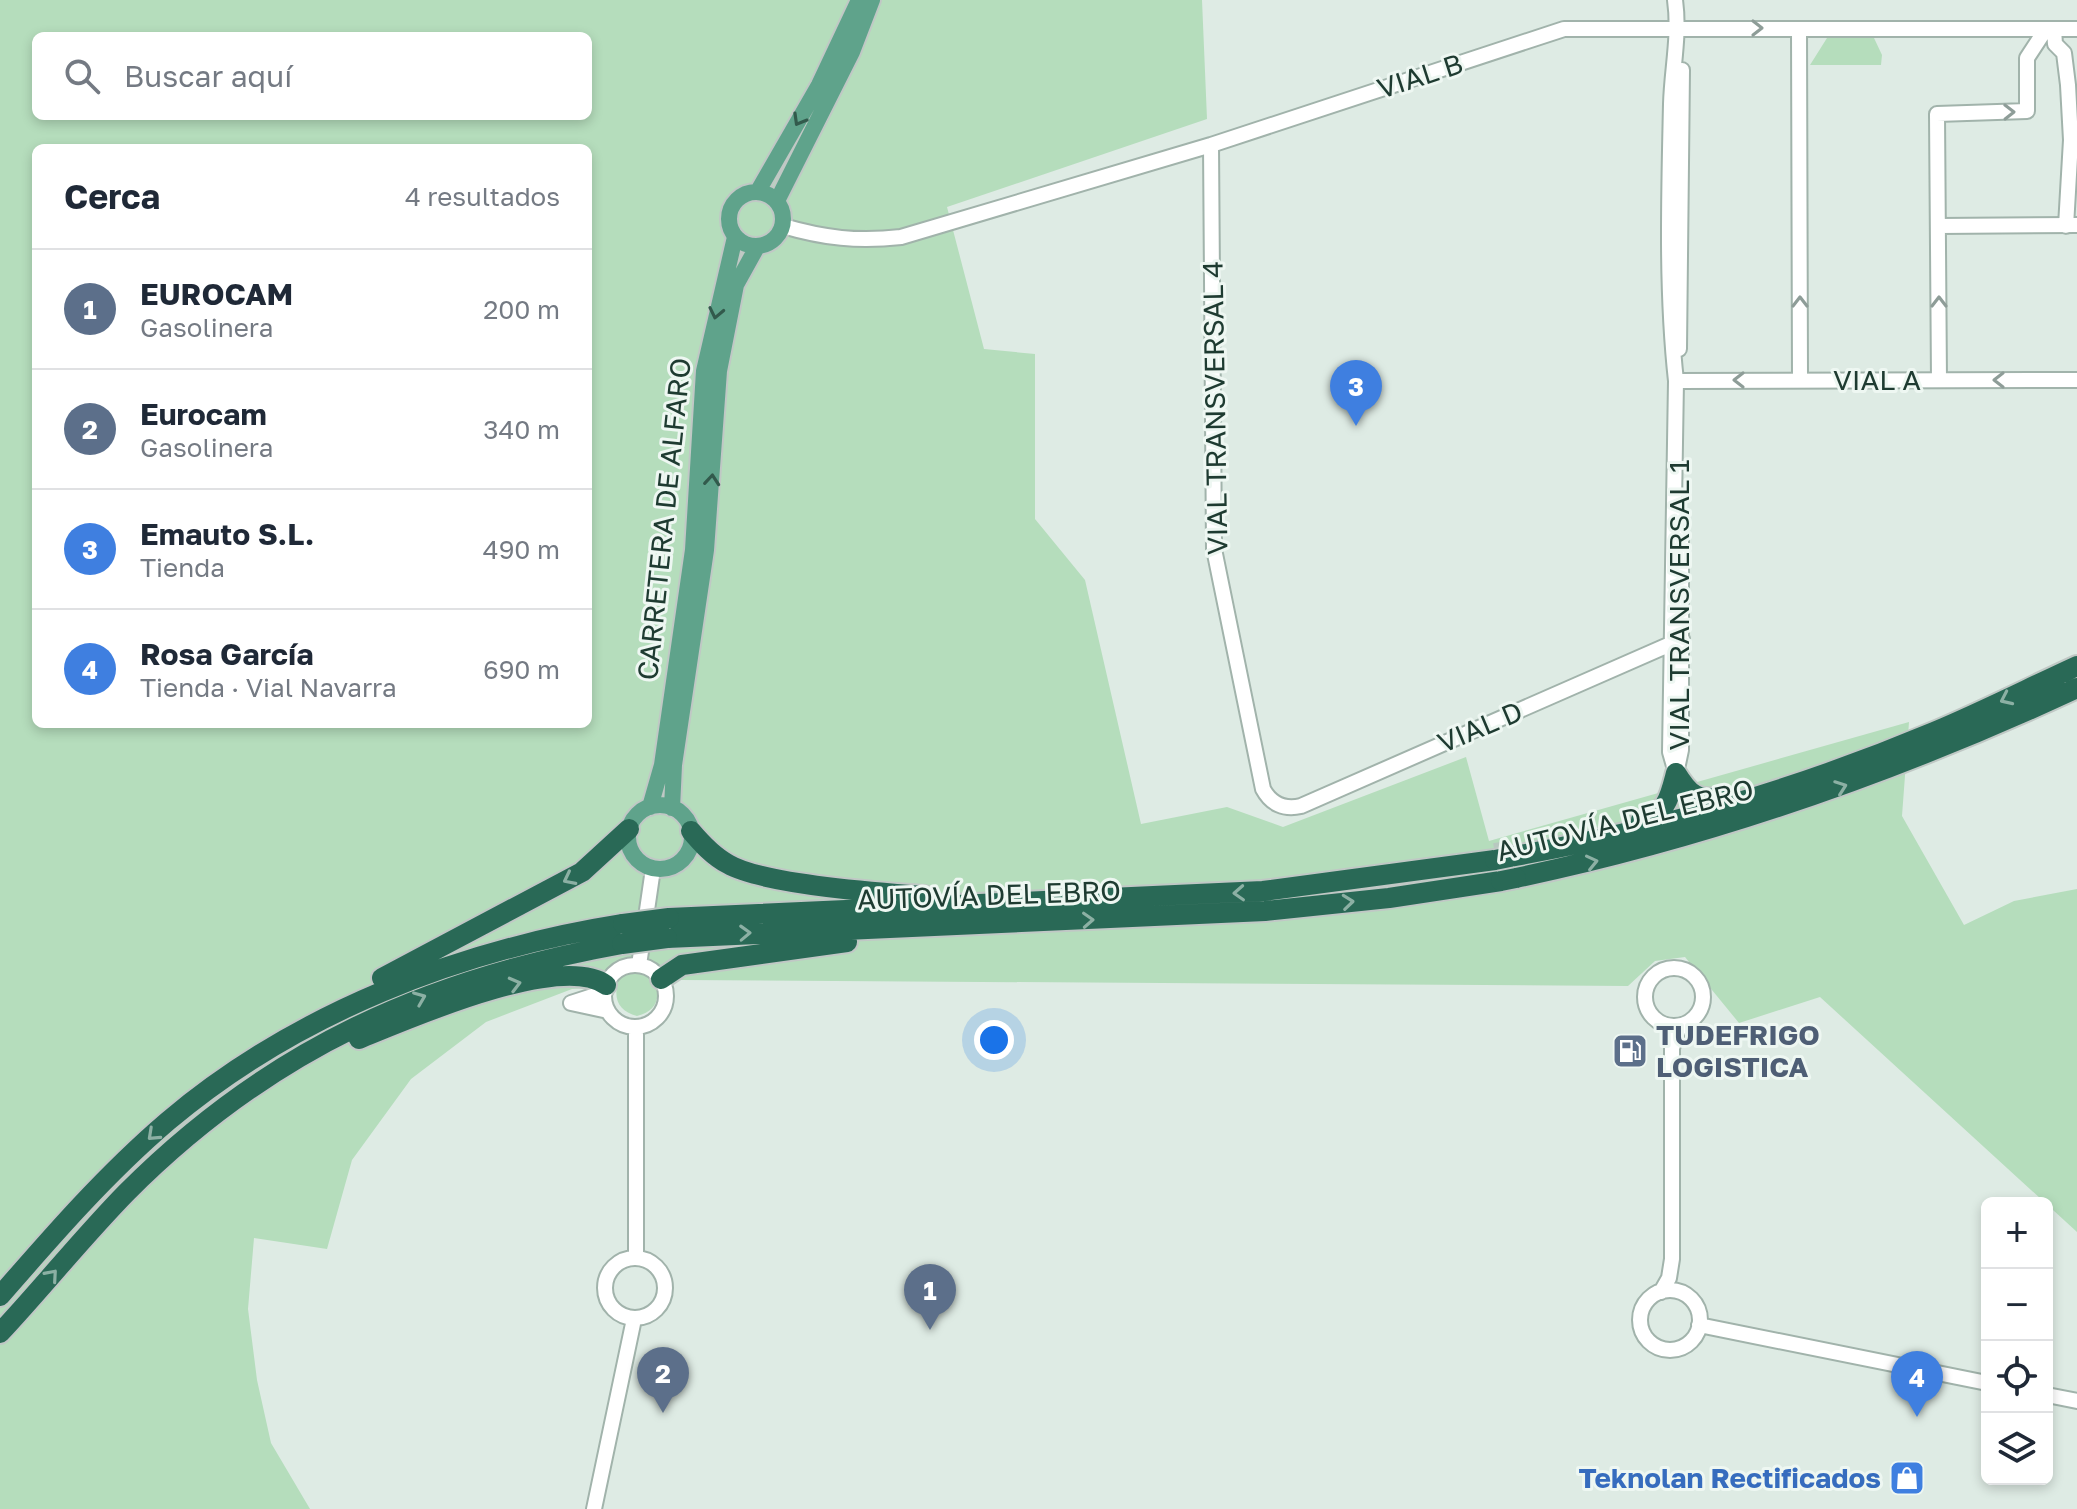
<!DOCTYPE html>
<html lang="es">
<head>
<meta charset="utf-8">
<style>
  :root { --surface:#fff; --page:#f2f2f3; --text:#1f2937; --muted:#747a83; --line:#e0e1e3; --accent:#0f766e }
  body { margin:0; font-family:"Golos Text",sans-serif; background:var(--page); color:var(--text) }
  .controls { position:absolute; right:24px; bottom:24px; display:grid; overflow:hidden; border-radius:12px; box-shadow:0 4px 12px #0003 }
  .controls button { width:72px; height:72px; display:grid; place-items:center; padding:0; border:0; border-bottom:2px solid var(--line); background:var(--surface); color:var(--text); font:40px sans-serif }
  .you { position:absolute; left:994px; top:1040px; width:28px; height:28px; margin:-20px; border:6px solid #fff; border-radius:50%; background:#1a73e8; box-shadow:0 0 0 12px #1a73e833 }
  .badge { display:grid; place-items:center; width:52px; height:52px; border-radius:50%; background:var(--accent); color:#fff; font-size:26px; font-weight:700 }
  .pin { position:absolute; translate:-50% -66px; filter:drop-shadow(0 2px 4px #0008) }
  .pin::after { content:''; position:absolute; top:42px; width:28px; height:24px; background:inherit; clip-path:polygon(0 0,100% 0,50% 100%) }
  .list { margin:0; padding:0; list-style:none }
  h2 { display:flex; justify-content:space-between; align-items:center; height:104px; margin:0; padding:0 32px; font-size:34px }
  h2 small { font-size:26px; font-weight:400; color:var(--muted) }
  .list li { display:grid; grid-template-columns:52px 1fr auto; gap:24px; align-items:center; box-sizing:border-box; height:120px; padding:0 32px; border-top:2px solid var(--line) }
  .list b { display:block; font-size:30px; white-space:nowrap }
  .list p { margin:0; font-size:26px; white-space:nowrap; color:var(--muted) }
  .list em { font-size:26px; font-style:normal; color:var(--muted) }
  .icon { flex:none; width:44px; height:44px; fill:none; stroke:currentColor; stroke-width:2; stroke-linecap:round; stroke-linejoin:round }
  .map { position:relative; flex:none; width:2077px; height:1509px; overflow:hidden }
  .search { position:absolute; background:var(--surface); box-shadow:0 4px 12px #0003; left:32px; top:32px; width:560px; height:88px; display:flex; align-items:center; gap:20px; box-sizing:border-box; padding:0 28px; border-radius:12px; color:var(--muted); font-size:30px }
  .panel { position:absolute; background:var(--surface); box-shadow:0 4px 12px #0003; left:32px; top:144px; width:560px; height:584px; border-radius:12px }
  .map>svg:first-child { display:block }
</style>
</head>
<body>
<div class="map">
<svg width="2077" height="1509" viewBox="0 0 2077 1509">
  <rect width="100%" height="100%" fill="#deebe4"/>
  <path fill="#b5ddbc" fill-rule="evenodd" d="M 0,0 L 1202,0 L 1207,119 L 947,207 L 984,349 L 1035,354 L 1035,519 L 1085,580 L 1141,824 L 1227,807 L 1283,827 L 1466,757 L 1489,841 L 1909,722 L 1902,816 L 1964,925 L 2014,901 L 2077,889 L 2077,1232 L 1820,997 L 1739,1023 L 1685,957 L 1655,961 L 1628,986 L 681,980 L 655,983 C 661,1000 655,1011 637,1016 C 621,1012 614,1002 617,986 L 572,989 L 486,1022 L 411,1079 L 352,1160 L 327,1249 L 254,1238 L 248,1309 L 257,1380 L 271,1443 L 310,1509 L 0,1509 ZM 36,36 L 588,36 L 588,116 L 36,116 ZM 36,148 L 588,148 L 588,724 L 36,724 Z
    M 1827,38 L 1874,38 L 1882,55 L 1881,65 L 1810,65 Z"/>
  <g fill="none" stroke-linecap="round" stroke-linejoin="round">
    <path stroke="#b8c8c0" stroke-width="14" stroke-dasharray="14 7" stroke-linecap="butt" d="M 1500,842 L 1509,891"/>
    <defs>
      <path id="minor" d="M 1675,0 C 1680,36 1672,68 1671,104 C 1669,196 1666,290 1676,381 L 1670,752 L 1676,773
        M 1799,29 L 1800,380
        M 2054,29 L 2055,44 L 2064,53 L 2068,85 L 2071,140 L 2066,226
        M 1211,145 L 1214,549 L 1263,789 C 1271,804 1284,810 1301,806 L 1682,639
        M 783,226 C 824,238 858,242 901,237 L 1211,145 L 1564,29 L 2077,29
        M 1939,226 L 2077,225
        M 1679,349 L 1682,70
        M 1939,380 L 1937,114 L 2027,111 L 2027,58 L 2046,29
        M 1676,381 L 2077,380
        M 1677,769 L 1681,750 L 1681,534
        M 639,965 L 653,869
        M604 996a31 31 0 1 1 62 0a31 31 0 1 1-62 0Z
        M1645 997a29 29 0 1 1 58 0a29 29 0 1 1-58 0Z
        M 605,992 L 571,1003 L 608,1011
        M605 1288a30 30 0 1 1 60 0a30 30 0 1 1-60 0Z
        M 636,1258 L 636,1028
        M1640 1320a30 30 0 1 1 60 0a30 30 0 1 1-60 0Z
        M 1661,1292 L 1669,1278 L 1672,1259 L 1672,1048 L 1680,1026
        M 1699,1325 L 1987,1383
        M 2047,1395 L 2077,1401
        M 594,1509 L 634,1319"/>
      <path id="major" d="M 758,191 L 819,85 L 859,0
        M729 219a27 27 0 1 1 54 0a27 27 0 1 1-54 0Z
        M 777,201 L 852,52 L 872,0
        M628 837a32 32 0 1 1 64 0a32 32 0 1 1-64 0Z
        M 650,807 L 662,765 L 693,550 L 704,371 L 735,237
        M 672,808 L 674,765 L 706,550 L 719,371 L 736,285 L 757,247"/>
      <path id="highway" d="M 1676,773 C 1689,794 1697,802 1723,797
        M 1641,820 C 1667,814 1670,796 1676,773
        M 691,831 C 702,844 713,856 728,864 C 762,884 881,893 924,896
        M 1510,857 C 1654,831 1798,789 1934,732 C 1982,712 2029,688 2077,666
        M 1516,878 C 1711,837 1896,772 2077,688
        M 669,918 L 1263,891 L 1495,860
        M 667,938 L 1265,911 L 1389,898 L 1501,881
        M 382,978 L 582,872 L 629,829
        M 661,979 L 682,965 L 847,942
        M 359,1039 C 410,1018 561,952 606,985
        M 0,1296 C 53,1235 106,1174 168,1121 C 296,1013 459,950 623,924
        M 0,1333 C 43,1287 82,1238 126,1193 C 268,1050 426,979 622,944"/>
    </defs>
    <use href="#minor" stroke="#a1b3ab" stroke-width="18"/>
    <use href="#major" stroke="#c0c8c5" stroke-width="20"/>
    <use href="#highway" stroke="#c0c8c5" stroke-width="24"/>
    <use href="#minor" stroke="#fff" stroke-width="14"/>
    <use href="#major" stroke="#5fa38b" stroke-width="16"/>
    <use href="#highway" stroke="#296956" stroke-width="20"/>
    <defs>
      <path id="highway-bridge" d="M 1495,860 L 1510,857
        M 1501,881 L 1516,878
        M 623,924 L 669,918
        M 622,944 L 667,938"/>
    </defs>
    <use href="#highway-bridge" stroke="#c0c8c5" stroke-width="24" stroke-linecap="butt"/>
    <use href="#highway-bridge" stroke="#296956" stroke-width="20"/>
  </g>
  <defs><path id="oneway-chevron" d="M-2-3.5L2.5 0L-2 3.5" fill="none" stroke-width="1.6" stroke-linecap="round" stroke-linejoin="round" transform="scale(2)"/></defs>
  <g stroke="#8e9d98">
    <use href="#oneway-chevron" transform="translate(1757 28)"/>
    <use href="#oneway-chevron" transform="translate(2009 112) rotate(-1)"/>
    <use href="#oneway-chevron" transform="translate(1800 302) rotate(-90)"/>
    <use href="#oneway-chevron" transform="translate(1939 302) rotate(-90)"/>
    <use href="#oneway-chevron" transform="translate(1739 380) rotate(-180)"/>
    <use href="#oneway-chevron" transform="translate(1999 380) rotate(-180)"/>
  </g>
  <g stroke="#325a4c">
    <use href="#oneway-chevron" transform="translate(799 120) rotate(120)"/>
    <use href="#oneway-chevron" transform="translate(716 313) rotate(102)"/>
    <use href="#oneway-chevron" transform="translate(712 480) rotate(-85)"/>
  </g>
  <g stroke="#8cb0a4">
    <use href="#oneway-chevron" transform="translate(2006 699) rotate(155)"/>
    <use href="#oneway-chevron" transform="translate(1841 787) rotate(-20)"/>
    <use href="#oneway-chevron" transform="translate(1592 862) rotate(-13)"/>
    <use href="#oneway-chevron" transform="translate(569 879) rotate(153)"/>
    <use href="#oneway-chevron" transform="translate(1239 893) rotate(177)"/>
    <use href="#oneway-chevron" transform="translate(1348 902) rotate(-6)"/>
    <use href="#oneway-chevron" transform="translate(1088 920) rotate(-3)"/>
    <use href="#oneway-chevron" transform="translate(745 933) rotate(-2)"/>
    <use href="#oneway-chevron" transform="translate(515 984) rotate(-15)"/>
    <use href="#oneway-chevron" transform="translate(420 998) rotate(-22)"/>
    <use href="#oneway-chevron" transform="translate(153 1135) rotate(137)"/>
    <use href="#oneway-chevron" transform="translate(52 1275) rotate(-49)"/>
  </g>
  <defs>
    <symbol id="fuel-square" viewBox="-11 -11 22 22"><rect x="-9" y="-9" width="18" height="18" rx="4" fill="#5c6f8a" stroke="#eef7f2"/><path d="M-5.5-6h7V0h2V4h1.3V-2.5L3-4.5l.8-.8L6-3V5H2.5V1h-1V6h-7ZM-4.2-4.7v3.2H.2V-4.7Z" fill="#fff"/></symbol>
    <symbol id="shop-square" viewBox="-11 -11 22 22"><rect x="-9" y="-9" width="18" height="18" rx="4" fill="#3f7fe0" stroke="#eef7f2"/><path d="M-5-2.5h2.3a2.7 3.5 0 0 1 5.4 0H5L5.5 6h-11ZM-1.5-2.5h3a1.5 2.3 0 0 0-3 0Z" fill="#fff"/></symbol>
  </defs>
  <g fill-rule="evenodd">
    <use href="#fuel-square" x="1610" y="1031" width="40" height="40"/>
    <use href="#shop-square" x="1887" y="1458" width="40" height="40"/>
  </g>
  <g text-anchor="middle" stroke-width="6" stroke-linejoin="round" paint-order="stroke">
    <g font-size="28" fill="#1e3b31" stroke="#eef7f2">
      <text transform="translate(1420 76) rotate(-18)" y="10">VIAL B</text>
      <text x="1877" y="390">VIAL A</text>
      <text transform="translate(1215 408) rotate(-91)" y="10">VIAL TRANSVERSAL 4</text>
      <text transform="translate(664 519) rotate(-84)" y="10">CARRETERA DE ALFARO</text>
      <text transform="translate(1679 605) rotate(-90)" y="10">VIAL TRANSVERSAL 1</text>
      <text transform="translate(1480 727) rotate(-23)" y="10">VIAL D</text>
      <text transform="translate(1625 820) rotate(-14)" y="10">AUTOVÍA DEL EBRO</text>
      <text transform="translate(989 895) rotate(-2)" y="10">AUTOVÍA DEL EBRO</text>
    </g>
    <g font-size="28" font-weight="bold" fill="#4e5e75" stroke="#eef7f2" text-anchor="start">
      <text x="1656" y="1045">TUDEFRIGO<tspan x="1656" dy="32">LOGISTICA</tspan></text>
    </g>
    <g font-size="28" font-weight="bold" fill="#366cbe" stroke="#eef7f2" text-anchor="end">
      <text x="1881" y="1488">Teknolan Rectificados</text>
    </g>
  </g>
</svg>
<div class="controls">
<button>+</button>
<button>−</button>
<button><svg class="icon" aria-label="locate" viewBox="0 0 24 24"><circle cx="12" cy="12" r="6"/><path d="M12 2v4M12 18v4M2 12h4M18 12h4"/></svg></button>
<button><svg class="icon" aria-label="layers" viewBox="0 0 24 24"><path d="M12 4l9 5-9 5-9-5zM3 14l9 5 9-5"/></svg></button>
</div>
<div class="you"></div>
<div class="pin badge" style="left:930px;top:1330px;background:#5c6f8a">1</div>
<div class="pin badge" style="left:663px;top:1413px;background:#5c6f8a">2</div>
<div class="pin badge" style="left:1356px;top:426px;background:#3f7fe0">3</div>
<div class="pin badge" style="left:1917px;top:1417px;background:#3f7fe0">4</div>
<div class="search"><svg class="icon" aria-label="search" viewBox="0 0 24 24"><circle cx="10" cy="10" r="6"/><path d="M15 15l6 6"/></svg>Buscar aquí</div>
<section class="panel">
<h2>Cerca<small>4 resultados</small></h2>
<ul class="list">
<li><span class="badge" style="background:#5c6f8a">1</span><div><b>EUROCAM</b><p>Gasolinera</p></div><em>200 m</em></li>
<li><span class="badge" style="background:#5c6f8a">2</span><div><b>Eurocam</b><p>Gasolinera</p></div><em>340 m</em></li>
<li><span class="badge" style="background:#3f7fe0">3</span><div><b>Emauto S.L.</b><p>Tienda</p></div><em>490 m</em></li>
<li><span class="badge" style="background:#3f7fe0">4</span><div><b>Rosa García</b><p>Tienda · Vial Navarra</p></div><em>690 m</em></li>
</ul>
</section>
</div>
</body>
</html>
